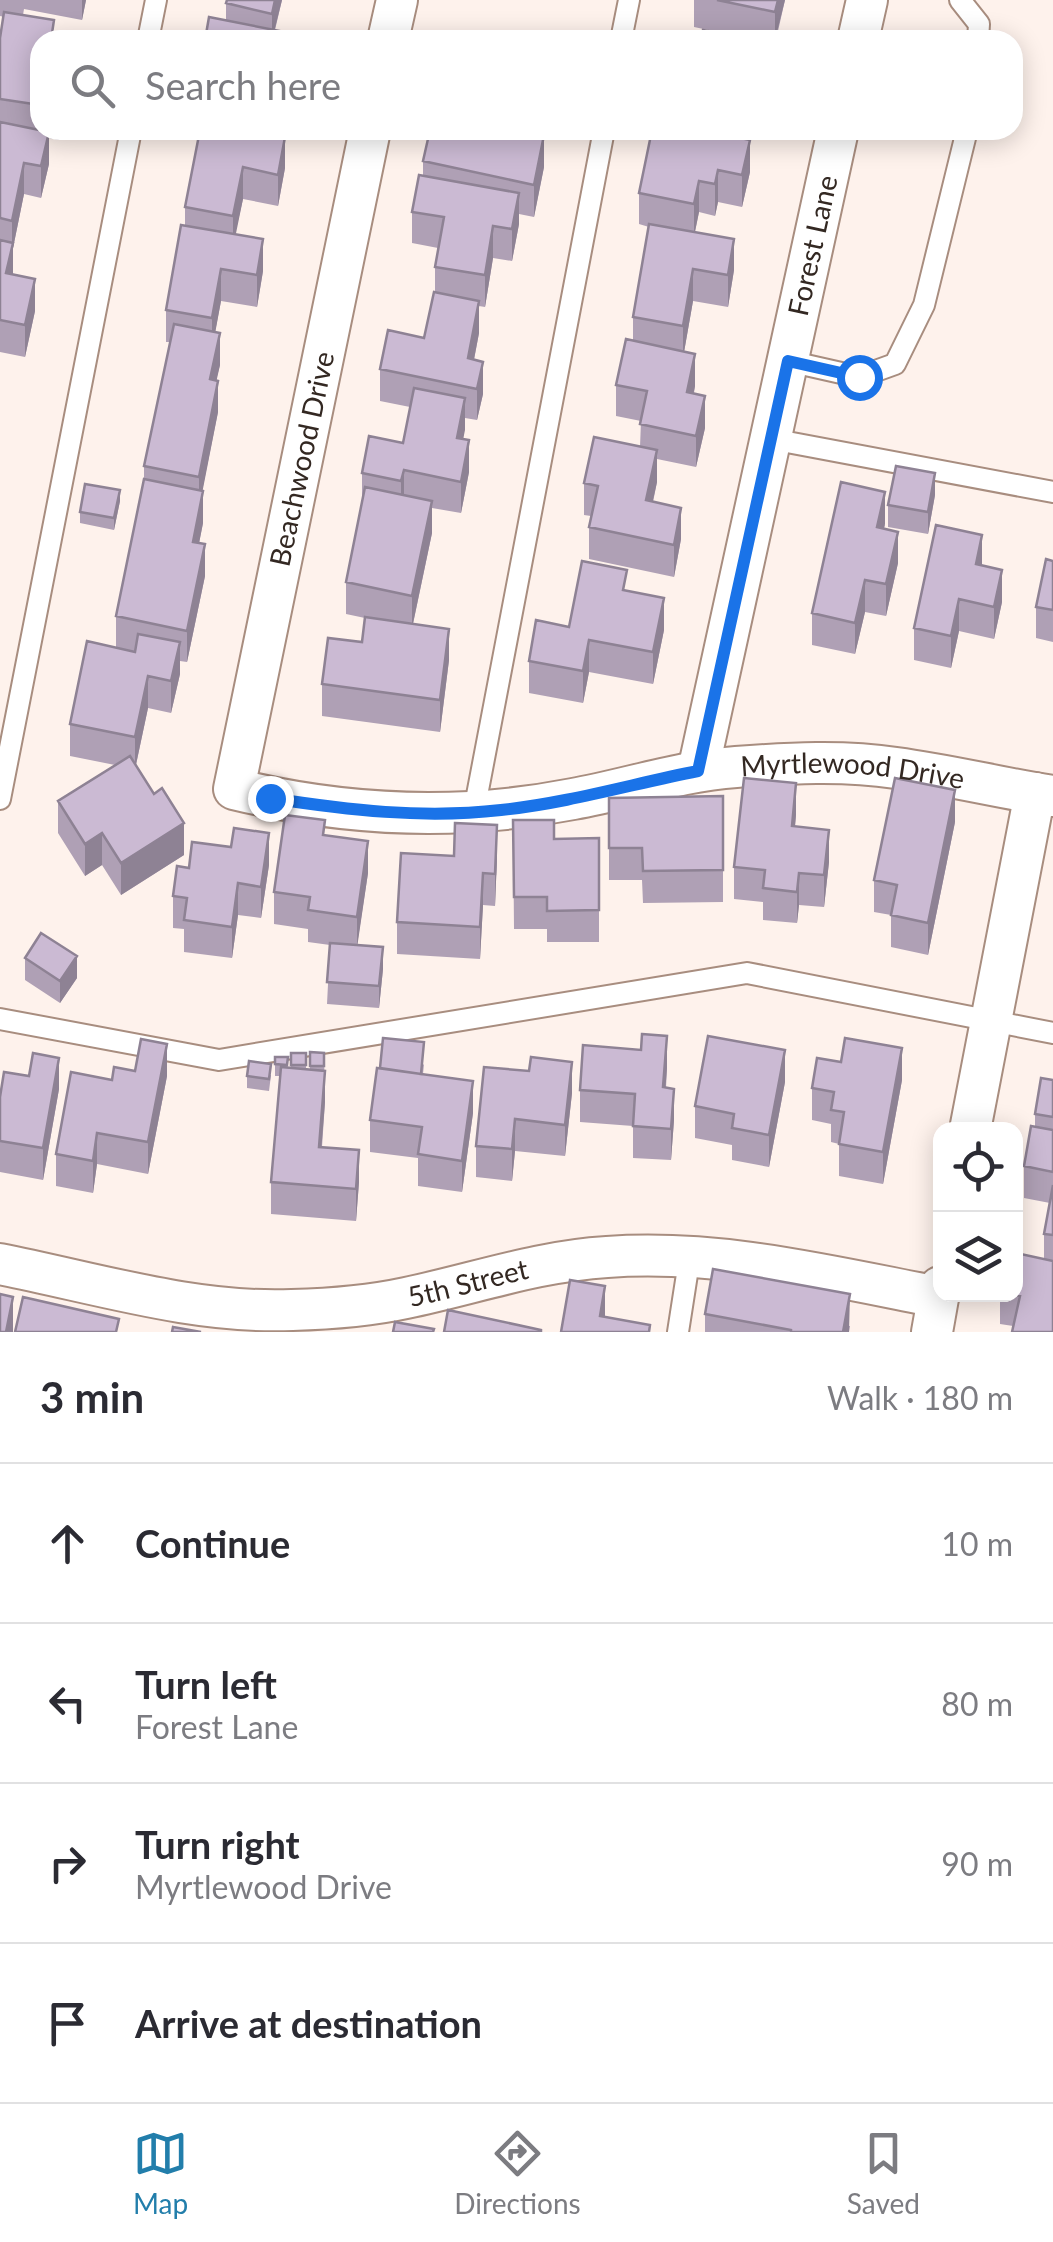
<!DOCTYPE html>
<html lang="en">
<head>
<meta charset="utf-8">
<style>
  :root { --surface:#fff; --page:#f2f2f3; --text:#2b2b33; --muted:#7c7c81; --line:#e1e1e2; --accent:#227eab }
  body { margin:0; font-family:Lato,sans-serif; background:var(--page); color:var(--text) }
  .controls { position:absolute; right:30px; bottom:30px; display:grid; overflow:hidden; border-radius:20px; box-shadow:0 5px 25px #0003 }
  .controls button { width:90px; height:90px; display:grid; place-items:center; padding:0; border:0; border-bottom:2px solid var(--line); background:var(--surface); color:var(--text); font:50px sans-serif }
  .stop { position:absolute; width:30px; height:30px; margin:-22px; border:8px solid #1a73e8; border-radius:50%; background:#fff }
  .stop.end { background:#1a73e8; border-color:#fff; box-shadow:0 2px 10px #0008 }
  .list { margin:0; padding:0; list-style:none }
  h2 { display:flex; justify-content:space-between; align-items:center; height:130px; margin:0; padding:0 40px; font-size:42px }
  h2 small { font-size:32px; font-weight:400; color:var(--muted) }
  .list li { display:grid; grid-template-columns:65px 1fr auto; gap:30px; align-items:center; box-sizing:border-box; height:160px; padding:0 40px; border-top:2px solid var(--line) }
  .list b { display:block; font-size:38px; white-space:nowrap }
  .list p { margin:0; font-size:32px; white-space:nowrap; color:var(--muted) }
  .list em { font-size:32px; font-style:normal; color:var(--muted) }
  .icon { flex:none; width:55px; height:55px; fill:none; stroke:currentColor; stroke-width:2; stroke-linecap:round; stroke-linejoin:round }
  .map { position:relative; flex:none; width:1053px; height:1332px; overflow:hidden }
  .search { position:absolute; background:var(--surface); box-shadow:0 5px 25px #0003; left:30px; right:30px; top:30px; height:110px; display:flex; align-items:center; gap:25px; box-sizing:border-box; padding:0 35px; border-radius:30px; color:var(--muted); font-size:38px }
  .sheet { height:770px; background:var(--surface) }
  nav { display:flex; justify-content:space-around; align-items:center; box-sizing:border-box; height:140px; border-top:2px solid var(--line); background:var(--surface); font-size:28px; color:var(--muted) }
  nav a { display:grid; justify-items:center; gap:5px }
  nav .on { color:var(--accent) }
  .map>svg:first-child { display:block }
</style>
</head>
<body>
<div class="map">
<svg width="1053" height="1332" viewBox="0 0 1053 1332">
  <rect width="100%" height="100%" fill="#fef2ec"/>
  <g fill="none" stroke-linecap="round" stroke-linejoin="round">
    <defs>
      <path id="lane" d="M 960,0 L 979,24 L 978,40
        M 148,40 L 156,0
        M 621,40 L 629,0
        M 788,361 L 859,377 L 895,364 L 924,305 L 967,130
        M 771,439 L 1053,492
        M 0,799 L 131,130
        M 474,811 L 604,130
        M 0,1019 L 219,1060 L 747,973 L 1053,1033
        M 678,1332 L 690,1255"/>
      <g id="street">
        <path d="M 388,40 L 397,0"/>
        <path d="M 858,40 L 867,0"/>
        <path id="s1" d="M 370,130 L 234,789 C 345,816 460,821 573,799 C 628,789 680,771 736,767 C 789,763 844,760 896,768 C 949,775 1000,788 1053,796"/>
        <path id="s2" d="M 698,771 L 838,130"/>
        <path d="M 970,1130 L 1035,793"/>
        <path id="s3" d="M 0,1264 C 96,1283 194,1314 292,1310 C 330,1309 369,1306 406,1298 C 473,1284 538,1261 607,1257 C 720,1249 829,1276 938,1297"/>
        <path d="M 932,1332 L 940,1287"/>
      </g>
    </defs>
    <use href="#lane" stroke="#a88d7f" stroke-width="24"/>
    <use href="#street" stroke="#a88d7f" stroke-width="44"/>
    <use href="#lane" stroke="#fff" stroke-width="20"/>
    <use href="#street" stroke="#fff" stroke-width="40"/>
  </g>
  <path fill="#afa0b5" d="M 0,0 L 86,0 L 82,20 L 24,9 L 23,15 L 54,40 L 40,40 L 40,130 L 61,130 L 59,140 L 49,138 L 49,164 L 41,198 L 24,194 L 13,248 L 13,274 L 35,311 L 25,357 L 0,352 L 0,38 L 4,17 L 0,16 Z
    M 282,0 L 275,30 L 226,20 L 226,3 Z
    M 694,0 L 785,0 L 776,40 L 756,40 L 694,27 Z
    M 162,130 L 257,130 L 285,168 L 278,206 L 243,199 L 235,234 L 263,271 L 257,307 L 221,301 L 215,332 L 220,365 L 216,380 L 218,412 L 202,491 L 203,523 L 199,543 L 205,576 L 187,662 L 180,661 L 180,674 L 171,713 L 148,708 L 136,765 L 184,855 L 121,895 L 102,865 L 85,876 L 58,833 L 58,801 L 115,765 L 70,756 L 70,724 L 116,648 L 116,616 L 144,479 L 144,466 L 170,342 L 166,342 L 166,310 L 185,225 L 185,207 L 199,138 Z
    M 652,130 L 750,172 L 742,207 L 718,202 L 715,216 L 699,212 L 695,232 L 734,270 L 728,307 L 693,301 L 684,352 L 695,386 L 694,393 L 705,428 L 696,467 L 657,459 L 657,482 L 653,502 L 681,539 L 674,577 L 589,559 L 589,527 L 591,516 L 584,515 L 584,483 L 640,447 L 641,421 L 616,416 L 616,385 L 633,341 L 633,317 L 649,227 L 639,224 L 639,193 Z
    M 713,130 L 763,130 L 761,140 Z
    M 423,161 L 544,167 L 534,217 L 519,214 L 519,224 L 512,261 L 493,258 L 485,307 L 479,306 L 479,333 L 474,360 L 483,394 L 477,420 L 465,418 L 463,439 L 469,472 L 461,513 L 432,508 L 432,533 L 413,624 L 449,660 L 440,732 L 322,716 L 322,684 L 362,642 L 365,618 L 346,614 L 346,582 L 362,504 L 362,473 L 403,443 L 410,407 L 380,401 L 380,369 L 424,338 L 435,292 L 435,267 L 438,248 L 412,243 L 412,212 L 423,176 Z
    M 935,495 L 928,534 L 888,527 L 888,505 Z
    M 120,501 L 114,530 L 80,523 L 80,512 Z
    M 885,524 L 884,528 L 898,563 L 886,616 L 865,612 L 855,654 L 812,645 L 812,613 Z
    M 1053,561 L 1053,642 L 1036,638 L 1036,607 Z
    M 982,566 L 1002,602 L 994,639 L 959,631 L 951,668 L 914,660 L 914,628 Z
    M 627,591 L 664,630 L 653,684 L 589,672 L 583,703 L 529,693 L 529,661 L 569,627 Z
    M 723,796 L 723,902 L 643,903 L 642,880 L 609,880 L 609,798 Z
    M 796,815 L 795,826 L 829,862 L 824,907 L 799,905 L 797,923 L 763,920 L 763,902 L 734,899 L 734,867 Z
    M 513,820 L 554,839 L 599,838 L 599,942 L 547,942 L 547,929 L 514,929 Z
    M 955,822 L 928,955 L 891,947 L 891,915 L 874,912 L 874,880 Z
    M 325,835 L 368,873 L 357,945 L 383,969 L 379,1008 L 327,1004 L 330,945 L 308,942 L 308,929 L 274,924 L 274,892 Z
    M 497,857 L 495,906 L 483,905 L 480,959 L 397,954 L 397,922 Z
    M 269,865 L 261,918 L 238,915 L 232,958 L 184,952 L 184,929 L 173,928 L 173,896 L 189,868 Z
    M 25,958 L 77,978 L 60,1003 L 25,980 Z
    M 310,1052 L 324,1053 L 325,1102 L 322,1147 L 359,1182 L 356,1221 L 271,1214 L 271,1182 L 280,1076 L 275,1076 L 275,1057 L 288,1057 L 287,1068 L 291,1068 L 291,1053 L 306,1053 L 306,1069 L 310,1069 Z
    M 424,1064 L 423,1074 L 473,1113 L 462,1192 L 418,1186 L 418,1158 L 370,1152 L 370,1120 Z
    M 484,1067 L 572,1093 L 565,1156 L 515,1151 L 512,1181 L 476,1177 L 476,1146 Z
    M 667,1068 L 666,1088 L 674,1120 L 671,1160 L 633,1158 L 633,1126 L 580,1122 L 580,1090 Z
    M 135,1071 L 167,1076 L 148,1174 L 97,1164 L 93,1193 L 56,1186 L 56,1154 L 112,1080 Z
    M 271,1075 L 269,1091 L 247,1088 L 247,1076 Z
    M 902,1080 L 883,1184 L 839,1176 L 839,1144 L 831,1142 L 831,1124 L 812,1120 L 812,1088 Z
    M 1053,1080 L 1053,1332 L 1000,1324 L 1000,1294 L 1016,1294 L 1044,1259 L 1044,1234 L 1050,1203 L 1024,1198 L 1024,1166 L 1035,1127 L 1035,1114 Z
    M 785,1082 L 769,1167 L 732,1160 L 732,1145 L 695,1138 L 695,1106 Z
    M 59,1089 L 43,1180 L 0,1172 L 0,1097 Z
    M 705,1314 L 850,1326 L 849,1332 L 705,1332 Z"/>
  <path fill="#8e8294" d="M 82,0 L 86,0 L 82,20 Z
    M 275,0 L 282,0 L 272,40 L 272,14 Z
    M 778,0 L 785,0 L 775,40 L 775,12 Z
    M 49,132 L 49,164 L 41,198 L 41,166 Z
    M 544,135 L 544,167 L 534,217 L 534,185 Z
    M 285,137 L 285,168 L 278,206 L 278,175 Z
    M 750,140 L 750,172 L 742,207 L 742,175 Z
    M 24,163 L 24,194 L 13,248 L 13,275 L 6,273 L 12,247 L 12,221 Z
    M 243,167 L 243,199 L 233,248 L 233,216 Z
    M 718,170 L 718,202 L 715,216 L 715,184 Z
    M 699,181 L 699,212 L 694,236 L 694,204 Z
    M 519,193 L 519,224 L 512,261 L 512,229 Z
    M 493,226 L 493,258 L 485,307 L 485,275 Z
    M 263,239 L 263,271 L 257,307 L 257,275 Z
    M 734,239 L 734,270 L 728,307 L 728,275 Z
    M 221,269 L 221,301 L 212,350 L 212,318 Z
    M 693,269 L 693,301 L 683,358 L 683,326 Z
    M 35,279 L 35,311 L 25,357 L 25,325 Z
    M 479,301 L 479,333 L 468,390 L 468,358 Z
    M 220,333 L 220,365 L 210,410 L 210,379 Z
    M 695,354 L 695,386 L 687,424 L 687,392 Z
    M 483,362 L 483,394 L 477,420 L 477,389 Z
    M 218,381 L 218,412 L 199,509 L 199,477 Z
    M 705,396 L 705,428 L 696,467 L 696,436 Z
    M 465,398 L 465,430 L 457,470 L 457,438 Z
    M 469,440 L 469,472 L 461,513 L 461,482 Z
    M 657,450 L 657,482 L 646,532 L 646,500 Z
    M 404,470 L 404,502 L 401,512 L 401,481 Z
    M 935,473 L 935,495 L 928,534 L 928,512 Z
    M 120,490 L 120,501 L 114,530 L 114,518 Z
    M 203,491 L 203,523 L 193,574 L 193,542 Z
    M 885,492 L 885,524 L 877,559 L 877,527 Z
    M 432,501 L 432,533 L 412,628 L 412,596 Z
    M 681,508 L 681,539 L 674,577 L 674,545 Z
    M 898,532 L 898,563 L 886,616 L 886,584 Z
    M 982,535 L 982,567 L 976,564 Z
    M 205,544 L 205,576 L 187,662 L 187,631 Z
    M 1002,570 L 1002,602 L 994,639 L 994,607 Z
    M 865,580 L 865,612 L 855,654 L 855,623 Z
    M 664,598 L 664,630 L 653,684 L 653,652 Z
    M 959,599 L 959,631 L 951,668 L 951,636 Z
    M 449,629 L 449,660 L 440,732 L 440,700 Z
    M 589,640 L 589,672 L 583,703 L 583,671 Z
    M 180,642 L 180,674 L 171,713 L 171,681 Z
    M 148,676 L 148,708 L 135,769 L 135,737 Z
    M 796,783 L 796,815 L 792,858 L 792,826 Z
    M 955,790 L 955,822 L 928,955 L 928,923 Z
    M 184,823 L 184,855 L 121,895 L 121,863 Z
    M 497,825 L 497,857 L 495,906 L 495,874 Z
    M 829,830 L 829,862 L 824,907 L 824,875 Z
    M 102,833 L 102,865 L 85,876 L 85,844 Z
    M 269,833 L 269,865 L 261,918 L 261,887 Z
    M 368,841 L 368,873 L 357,948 L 357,917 Z
    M 483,873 L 483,905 L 480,959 L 480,927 Z
    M 799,873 L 799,905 L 797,923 L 797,892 Z
    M 238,883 L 238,915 L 232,958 L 232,927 Z
    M 383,947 L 383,969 L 379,1008 L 379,986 Z
    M 77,956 L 77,978 L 60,1003 L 60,981 Z
    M 667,1036 L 667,1068 L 663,1119 L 663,1087 Z
    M 167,1044 L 167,1076 L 148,1174 L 148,1142 Z
    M 902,1048 L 902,1080 L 883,1184 L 883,1152 Z
    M 785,1050 L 785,1082 L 769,1167 L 769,1135 Z
    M 59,1058 L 59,1089 L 43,1180 L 43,1148 Z
    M 572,1062 L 572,1093 L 565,1156 L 565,1125 Z
    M 325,1071 L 325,1102 L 319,1178 L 319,1147 Z
    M 473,1081 L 473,1113 L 462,1192 L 462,1161 Z
    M 674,1089 L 674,1120 L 671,1160 L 671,1129 Z
    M 515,1119 L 515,1151 L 512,1181 L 512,1149 Z
    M 97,1133 L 97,1164 L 93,1193 L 93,1161 Z
    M 359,1150 L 359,1182 L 356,1221 L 356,1189 Z
    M 605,1286 L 605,1318 L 600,1316 Z
    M 850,1294 L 849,1332 L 843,1332 Z
    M 13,1297 L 13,1332 L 6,1332 Z"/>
  <path fill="#cbbad3" stroke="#8e8294" stroke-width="2.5" d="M 227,0 L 275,0 L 272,14 L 226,3 Z
    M 717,0 L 778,0 L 775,12 Z
    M 4,12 L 54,20 L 51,40 L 40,40 L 40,105 L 0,99 L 0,38 Z
    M 209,17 L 305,36 L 304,40 L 205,40 Z
    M 703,30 L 746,39 L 746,40 L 701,40 Z
    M 0,122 L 49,132 L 41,166 L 24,163 L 12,221 L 0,218 Z
    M 200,130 L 253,130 L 285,137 L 278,175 L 243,167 L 233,216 L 185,207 Z
    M 430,130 L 463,132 L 463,130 L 518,130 L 544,135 L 534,185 L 423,161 Z
    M 652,130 L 703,130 L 750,140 L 742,175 L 718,170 L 715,184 L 699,181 L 694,204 L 639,193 Z
    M 419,175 L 519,193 L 512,229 L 493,226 L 485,275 L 435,267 L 444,217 L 412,212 Z
    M 649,224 L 734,239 L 728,275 L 693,269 L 683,326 L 633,317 Z
    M 181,225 L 263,239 L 257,275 L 221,269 L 212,318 L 166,310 Z
    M 0,240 L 13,243 L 6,273 L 35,279 L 25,325 L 0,320 Z
    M 434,292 L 479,301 L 468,358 L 483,362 L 477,389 L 380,369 L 388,330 L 424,338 Z
    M 174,324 L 220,333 L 210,379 L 218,381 L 199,477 L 144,466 Z
    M 626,339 L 695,354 L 687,392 L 705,396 L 696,436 L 640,424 L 647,391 L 616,385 Z
    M 414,388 L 465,398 L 457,438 L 469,440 L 461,482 L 404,470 L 401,481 L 362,473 L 369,436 L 403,443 Z
    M 594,437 L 657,450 L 646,500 L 681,508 L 674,545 L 589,527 L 598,486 L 584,483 Z
    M 896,466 L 935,473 L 928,512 L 888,505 Z
    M 144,479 L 203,491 L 193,542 L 205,544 L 187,631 L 116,616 Z
    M 841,482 L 885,492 L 877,527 L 898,532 L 886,584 L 865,580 L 855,623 L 812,613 Z
    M 85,484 L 120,490 L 114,518 L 80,512 Z
    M 365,487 L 432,501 L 412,596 L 346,582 Z
    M 936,525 L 982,535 L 976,564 L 1002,570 L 994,607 L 959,599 L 951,636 L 914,628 Z
    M 1046,559 L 1053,561 L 1053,610 L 1036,607 Z
    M 582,561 L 627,570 L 623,590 L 664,598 L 653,652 L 589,640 L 583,671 L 529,661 L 536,620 L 569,627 Z
    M 365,617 L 449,629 L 440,700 L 322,684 L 328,638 L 362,642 Z
    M 138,634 L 180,642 L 171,681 L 148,676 L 135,737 L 70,724 L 87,641 L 135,652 Z
    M 130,756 L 154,794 L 162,788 L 184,823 L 121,863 L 102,833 L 85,844 L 58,801 Z
    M 744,778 L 796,783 L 792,826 L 829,830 L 824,875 L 799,873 L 797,892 L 763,888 L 765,870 L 734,867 Z
    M 895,778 L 955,790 L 928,923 L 891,915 L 897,885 L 874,880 Z
    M 723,796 L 723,870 L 643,871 L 642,848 L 609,848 L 609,798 Z
    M 285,815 L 325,820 L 323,835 L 368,841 L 357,917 L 308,910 L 310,897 L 274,892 Z
    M 513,820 L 554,820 L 554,839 L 599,838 L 599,910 L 547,911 L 547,897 L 514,897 Z
    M 455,823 L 497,825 L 495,874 L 483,873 L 480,927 L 397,922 L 401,853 L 454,856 Z
    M 234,828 L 269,833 L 261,887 L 238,883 L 232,927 L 184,920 L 187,898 L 173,896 L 177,866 L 189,868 L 192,842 L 231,847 Z
    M 41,933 L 77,956 L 60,981 L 25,958 Z
    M 330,943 L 383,947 L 379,986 L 327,982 Z
    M 642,1034 L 667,1036 L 663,1087 L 674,1089 L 671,1129 L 633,1126 L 635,1094 L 580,1090 L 583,1045 L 641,1050 Z
    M 708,1036 L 785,1050 L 769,1135 L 732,1128 L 734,1114 L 695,1106 Z
    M 383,1038 L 424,1042 L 421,1074 L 380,1068 Z
    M 845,1038 L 902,1048 L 883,1152 L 839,1144 L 844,1112 L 831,1110 L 834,1092 L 812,1088 L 817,1058 L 841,1062 Z
    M 141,1039 L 167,1044 L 148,1142 L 97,1133 L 93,1161 L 56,1154 L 71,1072 L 112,1080 L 114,1067 L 135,1071 Z
    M 310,1052 L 324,1053 L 324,1066 L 310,1066 Z
    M 33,1053 L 59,1058 L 43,1148 L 0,1141 L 0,1097 L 4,1072 L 29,1076 Z
    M 291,1053 L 306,1053 L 306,1065 L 291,1065 Z
    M 275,1057 L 288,1057 L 287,1065 L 275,1064 Z
    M 531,1057 L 572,1062 L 565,1125 L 515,1119 L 512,1149 L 476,1146 L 484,1067 L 529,1071 Z
    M 249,1061 L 271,1064 L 269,1079 L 247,1076 Z
    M 281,1067 L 325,1071 L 319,1147 L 359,1150 L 356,1189 L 271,1182 Z
    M 377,1068 L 473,1081 L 462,1161 L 418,1154 L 422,1127 L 370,1120 Z
    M 1041,1078 L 1053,1080 L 1053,1117 L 1035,1114 Z
    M 1031,1126 L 1053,1130 L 1053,1172 L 1024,1166 Z
    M 1053,1185 L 1053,1235 L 1044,1234 Z
    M 1016,1253 L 1053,1261 L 1053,1332 L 1012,1332 L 1020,1296 L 1011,1294 L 1016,1294 Z
    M 713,1269 L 850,1294 L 843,1332 L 791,1332 L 791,1330 L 705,1314 Z
    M 570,1280 L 605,1286 L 600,1316 L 650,1325 L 649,1332 L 561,1332 Z
    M 0,1294 L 13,1297 L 6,1332 L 0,1332 Z
    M 23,1297 L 119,1319 L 116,1332 L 15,1332 Z
    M 448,1310 L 541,1330 L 541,1332 L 444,1332 Z
    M 395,1322 L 434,1329 L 433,1332 L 393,1332 Z
    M 173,1327 L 201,1332 L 172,1332 Z"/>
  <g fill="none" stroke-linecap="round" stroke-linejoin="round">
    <path stroke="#1a73e8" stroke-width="12" d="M 270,798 C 347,810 423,819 501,810 C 568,803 632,784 698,771 L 788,361 L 859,377"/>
  </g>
  <g text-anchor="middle" stroke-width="9" stroke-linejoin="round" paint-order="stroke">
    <g font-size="28" fill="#332822" stroke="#fff">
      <text dy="10" stroke="none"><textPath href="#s2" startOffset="538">Forest Lane</textPath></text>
      <text transform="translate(302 459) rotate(-78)" y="10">Beachwood Drive</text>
      <text dy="10" stroke="none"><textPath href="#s1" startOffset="1298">Myrtlewood Drive</textPath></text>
      <text dy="10" stroke="none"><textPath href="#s3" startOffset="475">5th Street</textPath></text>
    </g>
  </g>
</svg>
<div class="controls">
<button><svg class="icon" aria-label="locate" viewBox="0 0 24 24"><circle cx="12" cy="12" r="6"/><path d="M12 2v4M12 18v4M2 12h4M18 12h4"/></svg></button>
<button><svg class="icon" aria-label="layers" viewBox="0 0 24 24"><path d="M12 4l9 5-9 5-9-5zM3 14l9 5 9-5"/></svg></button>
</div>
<div class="stop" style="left:859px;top:377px"></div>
<div class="stop end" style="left:270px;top:798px"></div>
<div class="search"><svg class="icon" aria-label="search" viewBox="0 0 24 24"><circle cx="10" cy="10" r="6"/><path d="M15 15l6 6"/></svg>Search here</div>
</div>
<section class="sheet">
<h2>3 min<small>Walk · 180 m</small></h2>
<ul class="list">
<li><svg class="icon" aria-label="ahead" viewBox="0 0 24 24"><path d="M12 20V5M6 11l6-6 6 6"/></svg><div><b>Continue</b></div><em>10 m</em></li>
<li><svg class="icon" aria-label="left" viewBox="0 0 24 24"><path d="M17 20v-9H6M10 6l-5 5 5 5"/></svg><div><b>Turn left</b><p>Forest Lane</p></div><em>80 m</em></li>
<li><svg class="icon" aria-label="right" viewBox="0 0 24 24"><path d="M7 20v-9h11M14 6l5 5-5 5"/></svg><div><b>Turn right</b><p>Myrtlewood Drive</p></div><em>90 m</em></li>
<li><svg class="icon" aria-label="arrive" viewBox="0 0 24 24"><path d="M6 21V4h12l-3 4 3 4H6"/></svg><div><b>Arrive at destination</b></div></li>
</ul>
</section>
<nav>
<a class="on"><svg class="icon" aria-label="map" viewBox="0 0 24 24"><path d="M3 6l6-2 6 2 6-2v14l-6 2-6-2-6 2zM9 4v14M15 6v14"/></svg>Map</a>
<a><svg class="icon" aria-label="directions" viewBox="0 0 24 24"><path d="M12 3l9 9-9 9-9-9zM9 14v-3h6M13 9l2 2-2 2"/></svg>Directions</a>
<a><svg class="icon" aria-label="saved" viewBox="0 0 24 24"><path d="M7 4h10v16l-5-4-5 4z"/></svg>Saved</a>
</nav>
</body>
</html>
